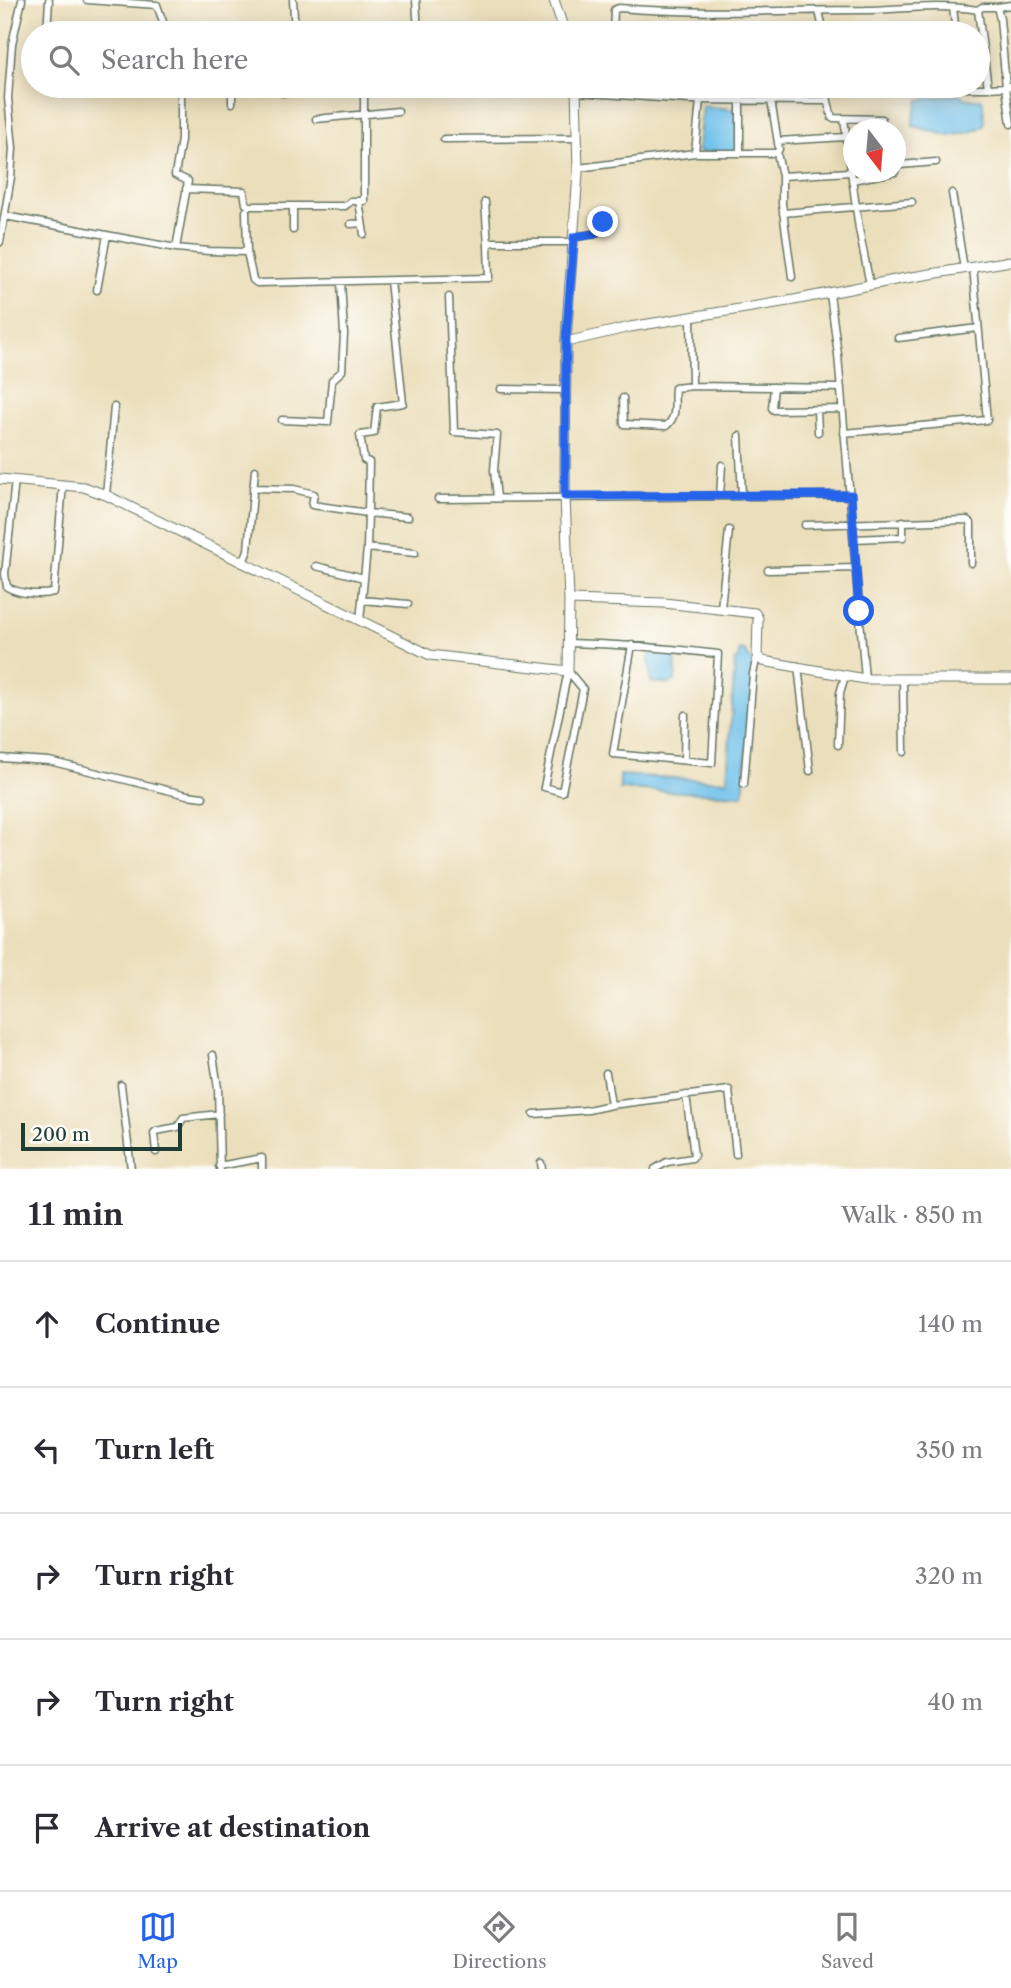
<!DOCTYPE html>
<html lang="en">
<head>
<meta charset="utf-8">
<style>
  :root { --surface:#fff; --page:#f7f7f7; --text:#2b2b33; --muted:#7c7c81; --line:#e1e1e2; --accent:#2563eb }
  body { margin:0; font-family:"Libre Caslon Text",serif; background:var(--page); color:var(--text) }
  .compass { position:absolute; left:843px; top:119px; width:63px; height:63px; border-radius:50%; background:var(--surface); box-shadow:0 4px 18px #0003; rotate:164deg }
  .scale { position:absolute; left:21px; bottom:18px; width:161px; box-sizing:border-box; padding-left:7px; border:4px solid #1f3d34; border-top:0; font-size:19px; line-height:24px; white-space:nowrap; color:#1f3d34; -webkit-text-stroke:5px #fdfcf7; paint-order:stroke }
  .stop { position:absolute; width:21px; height:21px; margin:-16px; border:5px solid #2563eb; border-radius:50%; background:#fff }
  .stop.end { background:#2563eb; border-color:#fff; box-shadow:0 2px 7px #0008 }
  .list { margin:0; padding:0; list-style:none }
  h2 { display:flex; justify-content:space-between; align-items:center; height:91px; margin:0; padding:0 28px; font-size:30px }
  h2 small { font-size:23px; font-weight:400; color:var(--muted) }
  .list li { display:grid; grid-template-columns:46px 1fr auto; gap:21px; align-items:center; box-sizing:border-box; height:126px; padding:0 28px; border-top:2px solid var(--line) }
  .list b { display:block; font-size:26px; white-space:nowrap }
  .list em { font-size:23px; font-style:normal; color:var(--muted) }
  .icon { flex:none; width:38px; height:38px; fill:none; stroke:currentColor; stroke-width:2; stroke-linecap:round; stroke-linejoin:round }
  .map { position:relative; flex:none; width:1011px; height:1169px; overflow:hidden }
  .search { position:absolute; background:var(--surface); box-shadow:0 4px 18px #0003; left:21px; right:21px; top:21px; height:77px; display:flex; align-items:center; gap:18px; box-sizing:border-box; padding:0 24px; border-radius:38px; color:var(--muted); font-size:26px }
  .sheet { height:721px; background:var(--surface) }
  nav { display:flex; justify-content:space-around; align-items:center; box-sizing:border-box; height:98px; border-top:2px solid var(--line); background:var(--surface); font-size:19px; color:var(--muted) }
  nav a { display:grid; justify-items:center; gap:4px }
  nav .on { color:var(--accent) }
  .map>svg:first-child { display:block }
</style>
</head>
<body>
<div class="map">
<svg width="1011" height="1169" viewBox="0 0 1011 1169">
  <rect width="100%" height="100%" fill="#fdfcf7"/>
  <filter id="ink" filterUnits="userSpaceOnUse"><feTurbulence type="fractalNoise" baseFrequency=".0143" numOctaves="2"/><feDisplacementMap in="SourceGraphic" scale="14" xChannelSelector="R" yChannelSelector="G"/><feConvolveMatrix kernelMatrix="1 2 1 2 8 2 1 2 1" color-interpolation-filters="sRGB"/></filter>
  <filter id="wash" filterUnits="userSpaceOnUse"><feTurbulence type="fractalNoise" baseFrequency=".00686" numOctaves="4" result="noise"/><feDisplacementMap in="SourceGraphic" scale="28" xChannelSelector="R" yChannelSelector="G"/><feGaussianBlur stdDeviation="1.57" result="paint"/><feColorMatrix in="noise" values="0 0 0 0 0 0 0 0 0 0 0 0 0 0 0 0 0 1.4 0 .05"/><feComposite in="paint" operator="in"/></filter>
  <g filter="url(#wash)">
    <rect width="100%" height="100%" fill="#ebdeba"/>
    <path fill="#70c1eb" stroke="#487f90" stroke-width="2" d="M 959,94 L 967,99 L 982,99 L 985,121 L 983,126 L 971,132 L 949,136 L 913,126 L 913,119 L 919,100 Z
      M 702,106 L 739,110 L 739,153 L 698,152 Z
      M 655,649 L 676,652 L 675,681 L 670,684 L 651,682 L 649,657 Z
      M 744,650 L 754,664 L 743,795 L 620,789 L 620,775 L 727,781 L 735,660 L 739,659 L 739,651 Z"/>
  </g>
  <g filter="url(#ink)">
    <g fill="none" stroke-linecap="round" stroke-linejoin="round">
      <defs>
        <path id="street" d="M 87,0 L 157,5
          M 293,0 L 295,33
          M 157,5 L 167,33
          M 997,7 L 1011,5
          M 953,8 L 956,33
          M 978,10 L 982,7 L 997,7 L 1000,19 L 1006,87 L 1011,86
          M 819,11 L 824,33
          M 47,33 L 49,0
          M 414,33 L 418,32 L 416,0
          M 613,33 L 614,10 L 619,8 C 701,15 783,10 865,10 C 902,9 941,4 978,10 L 988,88 L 1006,87 L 1011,124
          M 963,86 L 964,88 L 988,88
          M 330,90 L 411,86
          M 576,92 L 689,100 L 820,101 L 828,101 L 826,86
          M 283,93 L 284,86
          M 740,100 L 740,153
          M 771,100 L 779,149 L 777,153 L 782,176 L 782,204 L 792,277
          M 828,101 L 832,118 L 882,119
          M 232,103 L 232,86
          M 316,119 L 398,111
          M 844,119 L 859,229 L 870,285
          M 444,139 L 577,138
          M 778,141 L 846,137
          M 695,153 L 700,100
          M 578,168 L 695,153 L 777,153
          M 895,169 L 900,165 L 936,162
          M 782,176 L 850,172
          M 852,180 L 895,172
          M 186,189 L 244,191 L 246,204 L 249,206 L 345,206 L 351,201 L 364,201 L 364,86
          M 952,193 L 964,269
          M 359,201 L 364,234
          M 485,202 L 488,245
          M 246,211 L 247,252
          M 783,213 L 912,202
          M 5,216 L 176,248 L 209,251 L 247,252 L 253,280 L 257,283 L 489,278 L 488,245 L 492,242 L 573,242
          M 351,224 L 362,223
          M 293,230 L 293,206
          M 574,237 L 595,234 L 603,222
          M 0,242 L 11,177 L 13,148 L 8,98 L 12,44 L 22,0
          M 176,248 L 188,181 L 175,175 L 181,140 L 181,86
          M 390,281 L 403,403 L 377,407 L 374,433 L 360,435 L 364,460 L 369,462 L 368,513 L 408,517
          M 97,290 L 107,235
          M 830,294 L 838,355 L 865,679
          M 449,297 L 454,432 L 497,435 L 494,470 L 497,498
          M 691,317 L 692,386 L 841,388
          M 898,338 L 978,328
          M 774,387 L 772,408 L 774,410 L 842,409
          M 501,389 L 566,390
          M 623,398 L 624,424 L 666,426 C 679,416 673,402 675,388 L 692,386
          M 817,410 L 818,432
          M 282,420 L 328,422 L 332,380 L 342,371 L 344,334 L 341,282
          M 844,433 L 987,420 L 973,267
          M 739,436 L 742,496
          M 15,480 L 5,574 L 7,587 C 20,594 41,596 54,592 L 63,484
          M 253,488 L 294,489 L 314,494 L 312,505 L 368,513 L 367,548 L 360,621
          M 106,495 L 114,407
          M 720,496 L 722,465
          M 438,499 L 851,495
          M 805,525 L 967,520 L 971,523 L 971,563
          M 854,539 L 903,537 L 903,521
          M 367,548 L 415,553
          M 243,563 L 248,550 L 255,470
          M 316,566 L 364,578
          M 768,570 L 856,568
          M 362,600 L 408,604
          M 721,608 L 729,530
          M 568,643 C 619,644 668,648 718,654 L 712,763 L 613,754 L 632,645
          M 798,666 L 810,771
          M 568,671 L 583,689 L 562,792 L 544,787 Z
          M 903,681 L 904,752
          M 838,745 L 840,693 L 845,676
          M 0,758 L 49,761 L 187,795 L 203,797
          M 684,760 L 685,715
          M 744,784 L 753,674 L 757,656
          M 213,1055 L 218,1088 L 220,1169
          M 121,1085 L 131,1169
          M 611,1105 L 729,1090 L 736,1154
          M 534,1114 L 588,1110 L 611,1105 L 606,1073
          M 156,1152 L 154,1133 L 156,1131 L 178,1127 L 183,1118 L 219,1114
          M 541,1163 L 542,1169
          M 219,1166 L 262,1158 L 262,1169
          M 655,1169 L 667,1162 L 692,1158 L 694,1155 L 686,1095"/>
        <path id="secondary" d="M 554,0 L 565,33
          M 566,342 L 630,327 L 794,300 L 900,279 L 1011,261
          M 0,479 L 84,487 L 106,495 L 430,655 L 568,671 L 569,600 L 565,496 L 566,339 L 578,173 L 576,86
          M 569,600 L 664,603 L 755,613 L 758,618 L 757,656 L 763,661 L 865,679 L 1011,679"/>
      </defs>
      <use href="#street" stroke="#667563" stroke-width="9"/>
      <use href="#secondary" stroke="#667563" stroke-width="11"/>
      <use href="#street" stroke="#fff" stroke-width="6"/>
      <use href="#secondary" stroke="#fff" stroke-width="9"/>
    </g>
  </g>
  <g fill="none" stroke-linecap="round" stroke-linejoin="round" filter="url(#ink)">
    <path stroke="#2563eb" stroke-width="9" d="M 603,222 L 595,234 L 574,237 L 566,339 L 565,496 L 851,495 L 859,611"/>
  </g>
</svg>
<svg class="compass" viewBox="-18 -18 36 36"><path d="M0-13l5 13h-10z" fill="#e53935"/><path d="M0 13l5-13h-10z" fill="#7c7c81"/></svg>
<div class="scale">200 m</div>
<div class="stop" style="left:859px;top:611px"></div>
<div class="stop end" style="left:603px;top:222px"></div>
<div class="search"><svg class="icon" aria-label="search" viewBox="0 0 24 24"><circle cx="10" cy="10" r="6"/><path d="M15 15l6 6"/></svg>Search here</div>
</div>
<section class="sheet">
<h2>11 min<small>Walk · 850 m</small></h2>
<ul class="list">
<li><svg class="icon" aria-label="ahead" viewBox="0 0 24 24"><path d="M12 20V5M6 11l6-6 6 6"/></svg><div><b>Continue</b></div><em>140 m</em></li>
<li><svg class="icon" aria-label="left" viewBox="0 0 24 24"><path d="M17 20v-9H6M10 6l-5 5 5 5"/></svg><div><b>Turn left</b></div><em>350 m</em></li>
<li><svg class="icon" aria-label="right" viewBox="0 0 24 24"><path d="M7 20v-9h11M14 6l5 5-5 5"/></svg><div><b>Turn right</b></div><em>320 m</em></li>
<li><svg class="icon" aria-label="right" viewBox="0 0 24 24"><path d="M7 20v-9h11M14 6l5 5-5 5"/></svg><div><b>Turn right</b></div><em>40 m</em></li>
<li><svg class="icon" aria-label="arrive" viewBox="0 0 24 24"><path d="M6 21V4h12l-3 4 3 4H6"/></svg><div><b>Arrive at destination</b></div></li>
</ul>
</section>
<nav>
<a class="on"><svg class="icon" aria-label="map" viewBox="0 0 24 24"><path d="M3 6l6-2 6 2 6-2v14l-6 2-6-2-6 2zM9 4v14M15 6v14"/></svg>Map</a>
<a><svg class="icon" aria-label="directions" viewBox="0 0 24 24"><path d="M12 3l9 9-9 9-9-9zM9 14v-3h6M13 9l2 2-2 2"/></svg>Directions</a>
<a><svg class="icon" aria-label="saved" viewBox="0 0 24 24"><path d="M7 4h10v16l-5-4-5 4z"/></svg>Saved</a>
</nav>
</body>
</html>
